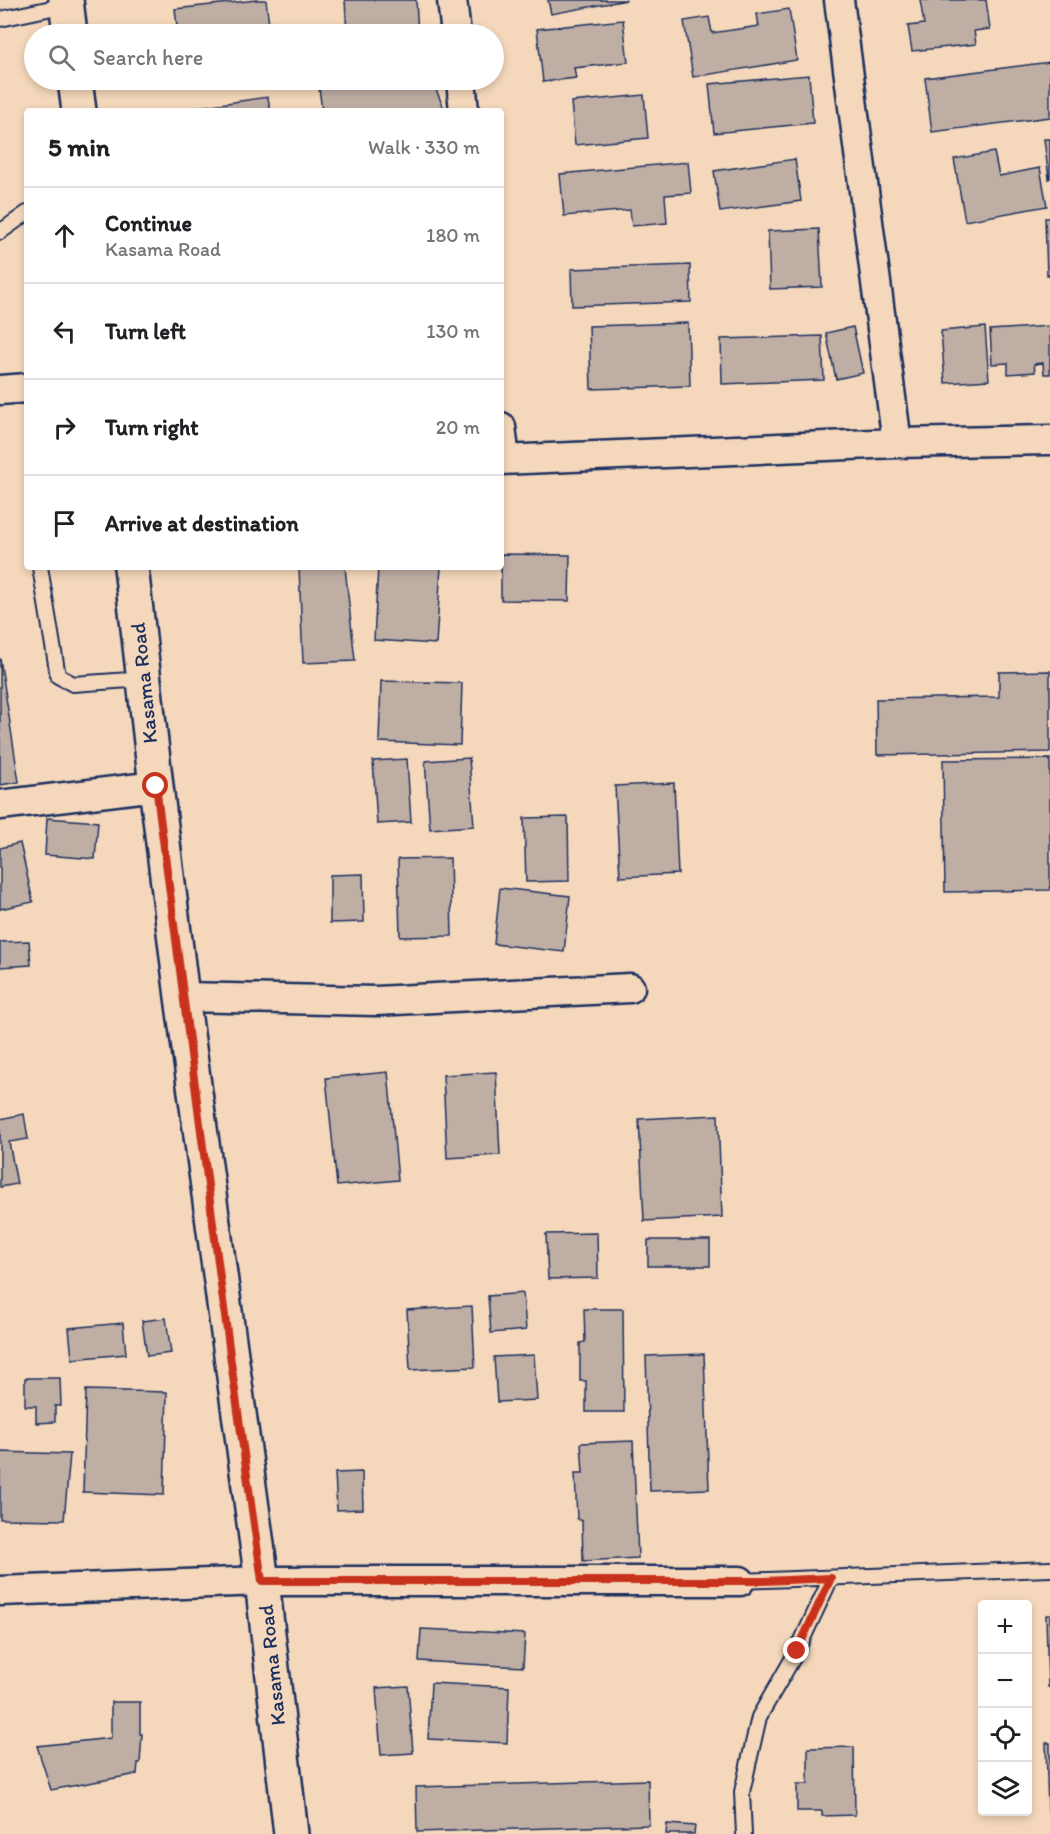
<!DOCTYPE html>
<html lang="en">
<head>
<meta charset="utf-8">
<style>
  :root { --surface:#fff; --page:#f2f2f2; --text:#202124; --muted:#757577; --line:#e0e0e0 }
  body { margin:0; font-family:Itim,sans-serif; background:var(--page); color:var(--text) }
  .controls { position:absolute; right:18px; bottom:18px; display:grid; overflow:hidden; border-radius:6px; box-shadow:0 3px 9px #0003 }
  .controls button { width:54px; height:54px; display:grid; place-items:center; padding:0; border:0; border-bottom:2px solid var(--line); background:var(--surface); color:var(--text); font:30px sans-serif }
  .stop { position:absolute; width:18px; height:18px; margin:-14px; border:4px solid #c8321e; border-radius:50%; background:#fff }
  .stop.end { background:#c8321e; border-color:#fff; box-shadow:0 2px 6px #0008 }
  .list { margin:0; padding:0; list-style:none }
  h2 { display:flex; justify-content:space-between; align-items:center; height:78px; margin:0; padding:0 24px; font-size:26px }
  h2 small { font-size:20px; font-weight:400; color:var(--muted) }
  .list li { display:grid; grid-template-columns:39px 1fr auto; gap:18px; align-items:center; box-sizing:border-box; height:96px; padding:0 24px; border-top:2px solid var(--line) }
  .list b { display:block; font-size:22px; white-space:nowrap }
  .list p { margin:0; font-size:20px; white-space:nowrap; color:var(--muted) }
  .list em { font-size:20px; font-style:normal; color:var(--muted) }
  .icon { flex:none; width:33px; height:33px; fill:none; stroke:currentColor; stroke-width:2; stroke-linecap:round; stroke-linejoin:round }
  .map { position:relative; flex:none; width:1050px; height:1834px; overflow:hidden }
  .search { position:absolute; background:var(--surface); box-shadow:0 3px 9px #0003; left:24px; top:24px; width:480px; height:66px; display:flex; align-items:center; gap:15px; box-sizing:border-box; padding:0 21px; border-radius:33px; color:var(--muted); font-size:22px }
  .panel { position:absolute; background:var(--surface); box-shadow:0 3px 9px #0003; left:24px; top:108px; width:480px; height:462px; border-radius:6px }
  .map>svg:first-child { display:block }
</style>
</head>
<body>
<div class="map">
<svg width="1050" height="1834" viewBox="0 0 1050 1834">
  <rect width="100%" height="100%" fill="#f5d8bb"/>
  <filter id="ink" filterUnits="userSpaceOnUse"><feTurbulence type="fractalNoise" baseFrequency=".0167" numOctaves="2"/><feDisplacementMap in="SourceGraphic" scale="12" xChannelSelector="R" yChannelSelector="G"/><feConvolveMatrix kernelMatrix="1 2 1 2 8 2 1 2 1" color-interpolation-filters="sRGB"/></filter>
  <g filter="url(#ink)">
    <path fill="#bfaea4" stroke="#1b2f5e" stroke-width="1.5" d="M 257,0 L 266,0 L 270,34 L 178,34 L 175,9 Z
      M 345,0 L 416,0 L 418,34 L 347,34 Z
      M 548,0 L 627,0 L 551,14 Z
      M 920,0 L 986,0 L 990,29 L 974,31 L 976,44 L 912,51 L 908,26 L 924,24 Z
      M 789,9 L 797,60 L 693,77 L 684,21 L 709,17 L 712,33 L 759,26 L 757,14 Z
      M 623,20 L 628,62 L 574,68 L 576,78 L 543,82 L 537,29 Z
      M 1050,62 L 1050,117 L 932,132 L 925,78 Z
      M 809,75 L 813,123 L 714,133 L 709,84 Z
      M 318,80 L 432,80 L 445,111 L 322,111 Z
      M 644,95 L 648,138 L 575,145 L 571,102 Z
      M 268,97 L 270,111 L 171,111 Z
      M 1044,139 L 1050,139 L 1050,178 L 1049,179 Z
      M 994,152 L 999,176 L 1040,168 L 1047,206 L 965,221 L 954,159 Z
      M 795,159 L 801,201 L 720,212 L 714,171 Z
      M 688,162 L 691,193 L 665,195 L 667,223 L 632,226 L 630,210 L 564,216 L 560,174 Z
      M 1045,218 L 1050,218 L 1050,275 L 1047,275 Z
      M 819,229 L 822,287 L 770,289 L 768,231 Z
      M 690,265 L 691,302 L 572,306 L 571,269 Z
      M 688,323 L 690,386 L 591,389 L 589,326 Z
      M 1050,326 L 1050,374 L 1044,374 L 1043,363 L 1034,364 L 1035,372 L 1008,374 L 1008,363 L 992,364 L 990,330 Z
      M 853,327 L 863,373 L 836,379 L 826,333 Z
      M 985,327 L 989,380 L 945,383 L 941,331 Z
      M 822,336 L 824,380 L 722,384 L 721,339 Z
      M 501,554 L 570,555 L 569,601 L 501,600 Z
      M 299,567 L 345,567 L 355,661 L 303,663 Z
      M 378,567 L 441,567 L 436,644 L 374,640 Z
      M 0,658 L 19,782 L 0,785 Z
      M 1050,671 L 1050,752 L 877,755 L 876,699 L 999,697 L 999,672 Z
      M 381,681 L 462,683 L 460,745 L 379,742 Z
      M 469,758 L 474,826 L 430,829 L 425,761 Z
      M 407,759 L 411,822 L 377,824 L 373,761 Z
      M 1050,759 L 1050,890 L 945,892 L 943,760 Z
      M 674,783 L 678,874 L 620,877 L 615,786 Z
      M 568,817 L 569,881 L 526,882 L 524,818 Z
      M 47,818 L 98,822 L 95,859 L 45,855 Z
      M 20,843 L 33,902 L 0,909 L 0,848 Z
      M 450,858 L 452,936 L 400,937 L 398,859 Z
      M 363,874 L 364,922 L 330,923 L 330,875 Z
      M 500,888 L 570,896 L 564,952 L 494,944 Z
      M 29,941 L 31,965 L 0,967 L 0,942 Z
      M 388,1072 L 398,1180 L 337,1186 L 326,1078 Z
      M 496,1072 L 500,1155 L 447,1158 L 443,1075 Z
      M 24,1114 L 28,1139 L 9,1142 L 17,1184 L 0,1187 L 0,1119 Z
      M 718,1115 L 722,1217 L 644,1221 L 639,1119 Z
      M 597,1233 L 598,1278 L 548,1279 L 546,1234 Z
      M 648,1240 L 710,1240 L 710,1266 L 648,1266 Z
      M 523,1293 L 526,1330 L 491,1333 L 488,1296 Z
      M 472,1306 L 475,1367 L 410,1370 L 407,1310 Z
      M 584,1309 L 623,1309 L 624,1412 L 586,1412 L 586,1381 L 580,1381 L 580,1343 L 585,1342 Z
      M 166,1318 L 171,1353 L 147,1356 L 142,1321 Z
      M 123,1323 L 126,1354 L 72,1359 L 69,1328 Z
      M 704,1354 L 709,1489 L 650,1491 L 646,1356 Z
      M 534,1355 L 537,1400 L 497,1402 L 494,1357 Z
      M 25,1378 L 60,1378 L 61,1406 L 55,1406 L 55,1422 L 36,1423 L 36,1406 L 25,1406 Z
      M 86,1390 L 167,1392 L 164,1495 L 83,1492 Z
      M 633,1441 L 638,1558 L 583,1561 L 582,1521 L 577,1519 L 575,1473 L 583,1473 L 581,1443 Z
      M 0,1452 L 70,1454 L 64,1520 L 0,1519 Z
      M 362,1472 L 363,1509 L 337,1510 L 335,1473 Z
      M 1046,1615 L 1050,1615 L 1050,1687 L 1048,1687 Z
      M 421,1629 L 525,1634 L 523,1667 L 419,1661 Z
      M 431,1683 L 509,1687 L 507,1743 L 428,1739 Z
      M 408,1686 L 413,1753 L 381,1755 L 376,1688 Z
      M 111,1702 L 140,1702 L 140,1734 L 142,1734 L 140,1763 L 138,1763 L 137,1774 L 51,1790 L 37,1746 L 111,1738 Z
      M 1046,1743 L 1050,1743 L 1050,1810 L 1048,1811 Z
      M 854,1747 L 855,1815 L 822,1816 L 822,1811 L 797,1811 L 797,1784 L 808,1784 L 808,1748 Z
      M 648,1780 L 649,1825 L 417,1832 L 416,1787 Z
      M 667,1824 L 695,1826 L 694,1834 L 666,1834 Z"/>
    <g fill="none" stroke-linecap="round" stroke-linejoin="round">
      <defs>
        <path id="service" d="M 0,19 L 66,5
          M 0,232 L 27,213
          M 40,567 L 58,676 L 73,684 L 144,679
          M 740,1581 L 1050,1569
          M 744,1834 L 742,1792 L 759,1717 L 797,1651 L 831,1578"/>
        <path id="minor" d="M 452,0 L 456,34
          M 839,0 L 897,443
          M 461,80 L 464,111
          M 0,390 L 27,388
          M 501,427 L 505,459
          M 501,460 L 897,443 L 1050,440
          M 0,805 L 156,786
          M 182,997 L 376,1001 L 630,988
          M 0,1591 L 262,1581 L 740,1581"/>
        <path id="tertiary" d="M 66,0 L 70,34
          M 75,80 L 79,111
          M 131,567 L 156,786 L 182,997 L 262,1581 L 291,1834"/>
      </defs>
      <use href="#service" stroke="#1b2f5e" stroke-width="18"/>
      <use href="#minor" stroke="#1b2f5e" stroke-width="33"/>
      <use href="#tertiary" stroke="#1b2f5e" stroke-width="38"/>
      <use href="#service" stroke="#f5d8bb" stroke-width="14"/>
      <use href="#minor" stroke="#f5d8bb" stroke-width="28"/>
      <use href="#tertiary" stroke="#f5d8bb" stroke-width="33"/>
    </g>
  </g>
  <g fill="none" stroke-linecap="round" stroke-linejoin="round" filter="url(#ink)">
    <path stroke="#c8321e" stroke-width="8" d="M 156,786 L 231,1362 L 262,1581 L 764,1581 L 831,1578 L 797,1651"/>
  </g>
  <g text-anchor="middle" stroke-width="6" stroke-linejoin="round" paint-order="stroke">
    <g font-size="21" fill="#1b2f5e" stroke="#f5d8bb">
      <text transform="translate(144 683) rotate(-96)" y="7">Kasama Road</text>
      <text transform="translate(272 1665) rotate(-96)" y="7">Kasama Road</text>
    </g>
  </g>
</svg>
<div class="controls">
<button>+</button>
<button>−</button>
<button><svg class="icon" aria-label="locate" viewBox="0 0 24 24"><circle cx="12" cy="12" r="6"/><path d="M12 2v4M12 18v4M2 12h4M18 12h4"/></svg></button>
<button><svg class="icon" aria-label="layers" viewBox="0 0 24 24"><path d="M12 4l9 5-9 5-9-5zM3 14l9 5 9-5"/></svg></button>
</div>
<div class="stop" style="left:156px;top:786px"></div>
<div class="stop end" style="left:797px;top:1651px"></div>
<div class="search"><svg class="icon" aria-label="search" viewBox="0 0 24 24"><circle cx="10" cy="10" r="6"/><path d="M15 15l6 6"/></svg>Search here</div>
<section class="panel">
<h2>5 min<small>Walk · 330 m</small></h2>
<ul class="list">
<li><svg class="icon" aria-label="ahead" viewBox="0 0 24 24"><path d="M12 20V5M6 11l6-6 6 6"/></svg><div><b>Continue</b><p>Kasama Road</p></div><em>180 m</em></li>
<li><svg class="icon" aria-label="left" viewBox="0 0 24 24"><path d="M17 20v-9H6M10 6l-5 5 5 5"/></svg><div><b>Turn left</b></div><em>130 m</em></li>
<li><svg class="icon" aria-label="right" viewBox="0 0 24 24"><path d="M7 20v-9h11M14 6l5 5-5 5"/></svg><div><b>Turn right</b></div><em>20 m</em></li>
<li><svg class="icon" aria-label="arrive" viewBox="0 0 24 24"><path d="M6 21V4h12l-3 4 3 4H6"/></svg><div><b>Arrive at destination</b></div></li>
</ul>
</section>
</div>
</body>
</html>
